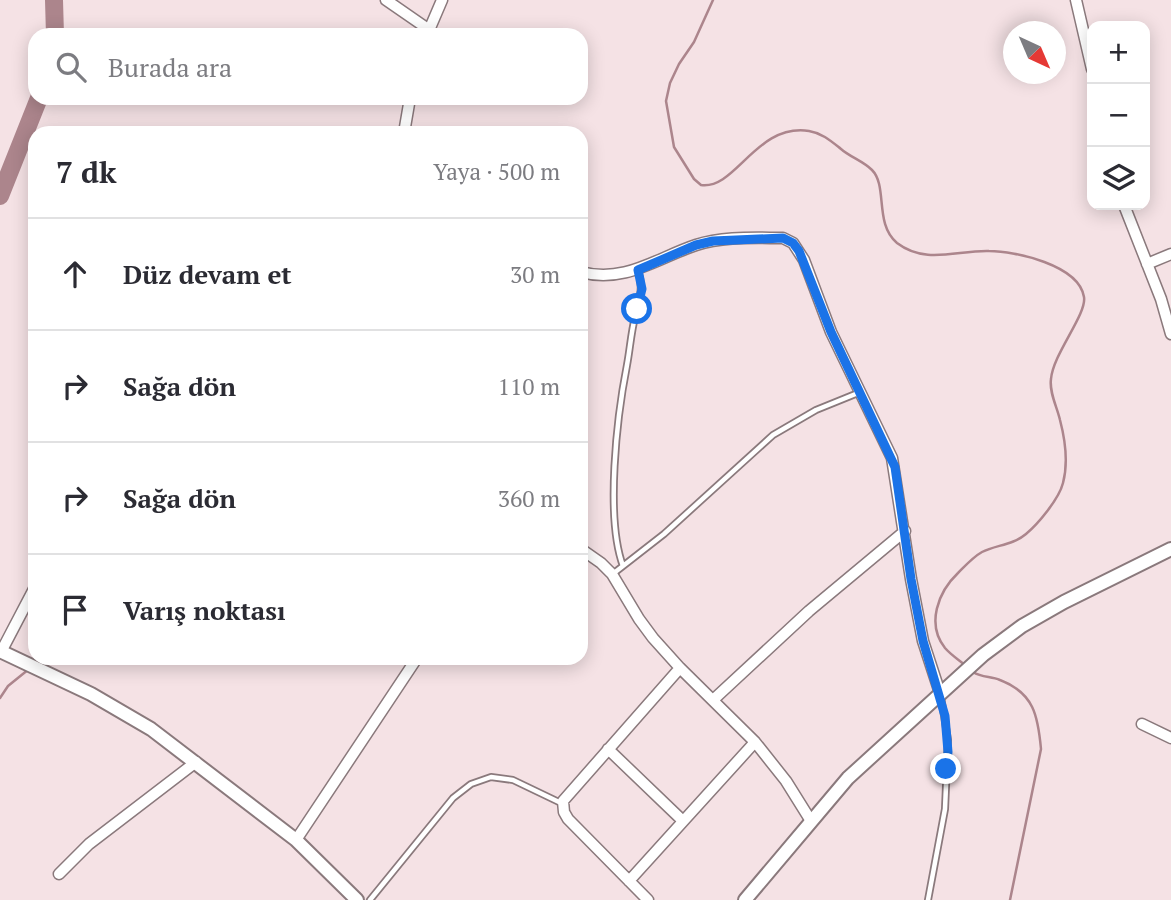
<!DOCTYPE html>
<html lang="tr">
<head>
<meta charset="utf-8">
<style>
  :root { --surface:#fff; --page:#f7f7f7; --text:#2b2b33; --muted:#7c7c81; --line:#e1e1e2 }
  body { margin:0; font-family:"PT Serif",serif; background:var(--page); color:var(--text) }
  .controls { position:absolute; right:21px; top:21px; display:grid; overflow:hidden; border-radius:14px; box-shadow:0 4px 18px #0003 }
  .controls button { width:63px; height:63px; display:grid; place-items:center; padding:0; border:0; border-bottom:2px solid var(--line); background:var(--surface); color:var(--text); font:35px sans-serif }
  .compass { position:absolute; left:1003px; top:21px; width:63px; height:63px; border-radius:50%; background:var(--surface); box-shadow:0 4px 18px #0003; rotate:136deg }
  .stop { position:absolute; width:21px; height:21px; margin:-16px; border:5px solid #1a73e8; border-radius:50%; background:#fff }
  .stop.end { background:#1a73e8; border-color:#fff; box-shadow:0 2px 7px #0008 }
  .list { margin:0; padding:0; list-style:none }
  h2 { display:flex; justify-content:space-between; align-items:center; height:91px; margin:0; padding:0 28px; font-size:30px }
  h2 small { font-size:23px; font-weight:400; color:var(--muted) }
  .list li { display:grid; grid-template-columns:46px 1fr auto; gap:21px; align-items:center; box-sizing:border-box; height:112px; padding:0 28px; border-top:2px solid var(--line) }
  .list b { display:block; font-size:26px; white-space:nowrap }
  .list em { font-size:23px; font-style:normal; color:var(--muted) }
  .icon { flex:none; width:38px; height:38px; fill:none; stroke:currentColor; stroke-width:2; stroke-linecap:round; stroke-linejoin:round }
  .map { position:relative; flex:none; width:1171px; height:900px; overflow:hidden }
  .search { position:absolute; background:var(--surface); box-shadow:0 4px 18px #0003; left:28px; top:28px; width:560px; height:77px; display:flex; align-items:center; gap:18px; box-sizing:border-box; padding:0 24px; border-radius:21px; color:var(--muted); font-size:26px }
  .panel { position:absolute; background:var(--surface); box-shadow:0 4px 18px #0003; left:28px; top:126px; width:560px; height:539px; border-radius:21px }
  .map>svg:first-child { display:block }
</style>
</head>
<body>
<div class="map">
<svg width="1171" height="900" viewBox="0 0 1171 900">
  <rect width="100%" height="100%" fill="#f5e2e5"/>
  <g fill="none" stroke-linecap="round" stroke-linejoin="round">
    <path stroke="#ac858c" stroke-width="2.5" d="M 713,0 L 694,42 L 679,64 L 670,83 L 666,101 L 674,147 L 694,179 L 701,185 C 736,190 756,123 809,131 C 822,133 831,141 841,149 C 850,157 863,161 872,170 C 888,186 874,224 897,243 C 926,265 957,250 989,251 C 1015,251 1079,265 1084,297 C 1087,314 1053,354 1051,379 C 1049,392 1057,407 1060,420 C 1065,439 1068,464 1063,483 C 1059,499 1038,524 1026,534 C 1013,545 996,545 982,552 C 973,557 965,566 958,573 C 938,592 926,624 945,648 C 951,655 959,660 965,665
      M 38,664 L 47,658
      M 973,672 C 982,678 991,676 1000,680 C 1034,693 1038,716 1041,749 L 1010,900
      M 0,698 L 8,686 L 29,669"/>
    <path stroke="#ac858c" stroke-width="18" d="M 54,0 L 55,35
      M 0,196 L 39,98"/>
    <defs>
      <path id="service" d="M 623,566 C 605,517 617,416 627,365 C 630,349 631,333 635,317 C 639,300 644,288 638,270
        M 614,573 L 664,534 L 773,435 L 816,410 L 858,393
        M 370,900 L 453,798 L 471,784 L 491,777 L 513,780 L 561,803
        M 928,900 L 945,809 L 948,740 L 941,697"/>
      <path id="minor" d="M 386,0 L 428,29
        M 1076,0 L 1092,69
        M 427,35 L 442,0
        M 404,133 L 410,98
        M 1124,205 L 1161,299 L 1171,334
        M 1147,264 L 1171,254
        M 581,272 C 624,284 657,258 696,245 C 723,236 755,238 783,238 L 793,243 L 804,260 L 831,332 L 892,458 L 911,579 L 923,641 L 940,693
        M 581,549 L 601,563 L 612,574 L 639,619 L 653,638 L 680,668 L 755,742 L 786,781 L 811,821
        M 1,652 L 35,587
        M 713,700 L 809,611 L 905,531
        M 1142,724 L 1171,738
        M 608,749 L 683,821
        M 296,840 L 417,658
        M 59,874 L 89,844 L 196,762
        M 629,881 L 755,742
        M 648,900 L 568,819 L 564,812 L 563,801 L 680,668"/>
      <path id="tertiary" d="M 0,651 L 91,694 L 151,729 L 296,840 L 357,900
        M 745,900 L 848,778 L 983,655 L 1022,626 L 1064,602 L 1171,549"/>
    </defs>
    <use href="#service" stroke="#8a797c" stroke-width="8"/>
    <use href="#minor" stroke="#8a797c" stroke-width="13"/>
    <use href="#tertiary" stroke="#8a797c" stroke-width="16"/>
    <use href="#service" stroke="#fff" stroke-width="4.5"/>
    <use href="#minor" stroke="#fff" stroke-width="10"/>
    <use href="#tertiary" stroke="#fff" stroke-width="12"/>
  </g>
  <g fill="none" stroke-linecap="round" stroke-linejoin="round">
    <path stroke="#1a73e8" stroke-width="9" d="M 637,309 L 642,289 L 638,270 L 696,245 L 713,241 L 783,238 L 793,243 L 799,251 L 831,332 L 895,467 L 911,579 L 923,641 L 945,716 L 948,752 L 946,769"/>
  </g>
</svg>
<div class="controls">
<button>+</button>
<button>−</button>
<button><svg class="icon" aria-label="layers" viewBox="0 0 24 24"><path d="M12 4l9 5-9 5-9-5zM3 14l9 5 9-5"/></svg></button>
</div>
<svg class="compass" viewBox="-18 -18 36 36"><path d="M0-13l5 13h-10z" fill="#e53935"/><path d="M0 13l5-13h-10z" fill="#7c7c81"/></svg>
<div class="stop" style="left:637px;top:309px"></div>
<div class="stop end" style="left:946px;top:769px"></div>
<div class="search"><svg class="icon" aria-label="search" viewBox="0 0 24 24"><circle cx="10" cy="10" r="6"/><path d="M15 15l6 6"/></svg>Burada ara</div>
<section class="panel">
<h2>7 dk<small>Yaya · 500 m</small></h2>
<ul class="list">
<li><svg class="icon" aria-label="ahead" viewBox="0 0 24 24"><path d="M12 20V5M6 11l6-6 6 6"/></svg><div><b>Düz devam et</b></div><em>30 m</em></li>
<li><svg class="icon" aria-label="right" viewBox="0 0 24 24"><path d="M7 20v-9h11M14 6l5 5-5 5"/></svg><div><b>Sağa dön</b></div><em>110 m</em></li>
<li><svg class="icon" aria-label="right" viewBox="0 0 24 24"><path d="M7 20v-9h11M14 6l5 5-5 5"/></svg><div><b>Sağa dön</b></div><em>360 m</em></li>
<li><svg class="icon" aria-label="arrive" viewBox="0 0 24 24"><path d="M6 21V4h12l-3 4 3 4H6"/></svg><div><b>Varış noktası</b></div></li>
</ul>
</section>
</div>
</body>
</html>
